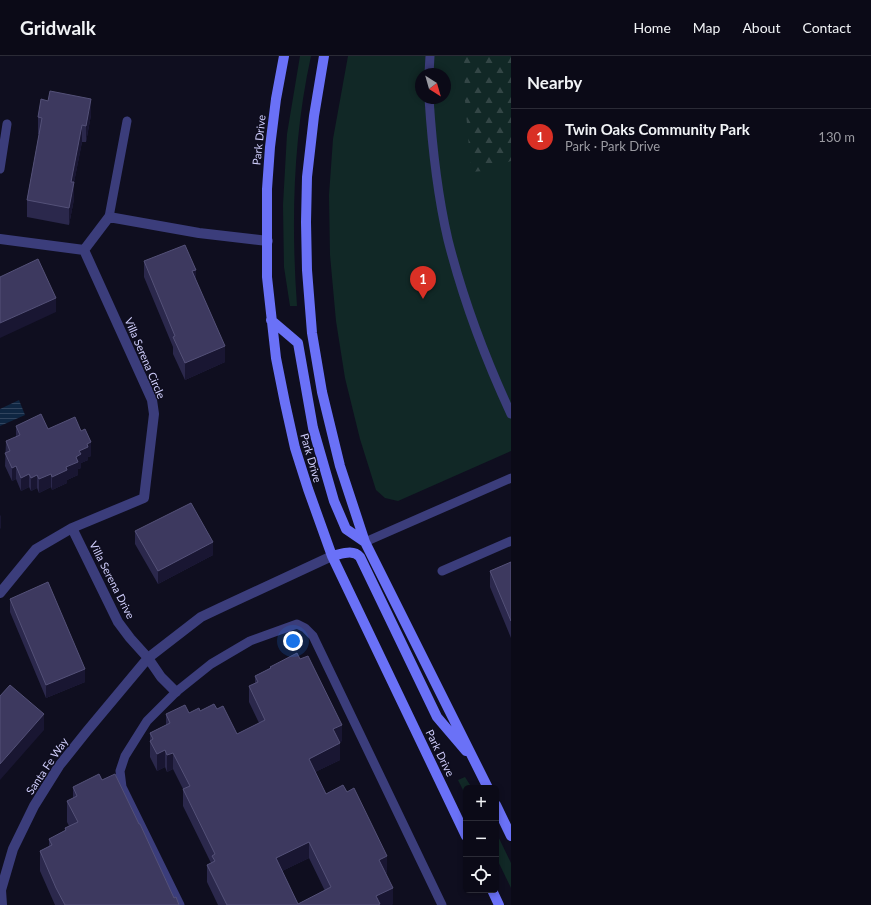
<!DOCTYPE html>
<html lang="en">
<head>
<meta charset="utf-8">
<style>
  :root { --surface:#0b0a17; --page:#191824; --text:#f1f3f6; --muted:#9a9aa1; --line:#2b2b36; --accent:#d93025 }
  body { margin:0; font-family:Lato,sans-serif; background:var(--page); color:var(--text) }
  .controls { position:absolute; right:12px; bottom:12px; display:grid; overflow:hidden; border-radius:6px; box-shadow:0 2px 6px #0003 }
  .controls button { width:36px; height:36px; display:grid; place-items:center; padding:0; border:0; border-bottom:1px solid var(--line); background:var(--surface); color:var(--text); font:20px sans-serif }
  .compass { position:absolute; left:415px; top:12px; width:36px; height:36px; border-radius:50%; background:var(--surface); box-shadow:0 2px 6px #0003; rotate:143deg }
  .you { position:absolute; left:293px; top:585px; width:14px; height:14px; margin:-10px; border:3px solid #fff; border-radius:50%; background:#1a73e8; box-shadow:0 0 0 6px #1a73e833 }
  .badge { display:grid; place-items:center; width:26px; height:26px; border-radius:50%; background:var(--accent); color:#fff; font-size:13px; font-weight:700 }
  .pin { position:absolute; translate:-50% -33px; filter:drop-shadow(0 1px 2px #0008) }
  .pin::after { content:''; position:absolute; top:21px; width:14px; height:12px; background:inherit; clip-path:polygon(0 0,100% 0,50% 100%) }
  .list { margin:0; padding:0; list-style:none }
  h2 { display:flex; justify-content:space-between; align-items:center; height:52px; margin:0; padding:0 16px; font-size:17px }
  h2 small { font-size:13px; font-weight:400; color:var(--muted) }
  .list li { display:grid; grid-template-columns:26px 1fr auto; gap:12px; align-items:center; box-sizing:border-box; height:56px; padding:0 16px; border-top:1px solid var(--line) }
  .list b { display:block; font-size:15px; white-space:nowrap }
  .list p { margin:0; font-size:13px; white-space:nowrap; color:var(--muted) }
  .list em { font-size:13px; font-style:normal; color:var(--muted) }
  .icon { flex:none; width:22px; height:22px; fill:none; stroke:currentColor; stroke-width:2; stroke-linecap:round; stroke-linejoin:round }
  .map { position:relative; flex:none; width:511px; height:849px; overflow:hidden }
  header { display:flex; align-items:center; gap:24px; box-sizing:border-box; height:56px; padding:0 20px; background:var(--surface); border-bottom:1px solid var(--line) }
  header strong { font-size:19px }
  nav { display:flex; gap:22px; margin-inline-start:auto; font-size:14px }
  main { display:flex }
  aside { flex:1; background:var(--surface) }
  .map>svg:first-child { display:block }
</style>
</head>
<body>
<header>
<strong>Gridwalk</strong>
<nav><a>Home</a><a>Map</a><a>About</a><a>Contact</a></nav>
</header>
<main>
<div class="map">
<svg width="511" height="849" viewBox="0 0 511 849">
  <defs>
    <pattern id="forest-firs" width="22" height="20" patternUnits="userSpaceOnUse"><rect width="22" height="20" fill="#112826"/><path d="M5 1l3.5 6h-7zM16 11l3.5 6h-7z" fill="#334646"/></pattern>
    <pattern id="water-rules" width="6" height="5" patternUnits="userSpaceOnUse"><rect width="6" height="5" fill="#0f2642"/><path d="M0 2.5h6" fill="none" stroke="#31445e"/></pattern>
  </defs>
  <rect width="100%" height="100%" fill="#0f0e1f"/>
  <path fill="#112826" fill-rule="evenodd" d="M 300,0 L 311,0 C 293,82 291,166 297,250 L 290,250 L 284,211 L 283,149 L 287,78 Z
    M 348,0 L 511,0 L 511,395 L 398,445 L 385,442 L 376,434 L 360,383 L 345,322 L 336,265 L 330,199 L 329,139 L 333,83 ZM 421,18 L 445,18 L 445,42 L 421,42 Z
    M 465,721 L 472,732 L 466,732 L 466,740 L 458,724 Z
    M 496,776 L 511,807 L 511,832 L 496,801 Z"/>
  <path fill="url(#forest-firs)" d="M 464,0 L 511,0 L 511,105 L 483,115 L 471,116 L 465,44 Z"/>
  <path fill="url(#water-rules)" d="M 19,344 L 25,359 L 0,370 L 0,353 Z"/>
  <g fill="none" stroke-linecap="round" stroke-linejoin="round">
    <path stroke="#3b3d7b" stroke-width="9" d="M 429,18 L 430,0
      M 429,42 C 432,89 437,137 448,184 C 463,243 485,302 511,358
      M 0,113 L 7,68
      M 109,161 L 127,65
      M 365,486 L 511,422
      M 442,515 L 511,485
      M 180,849 L 122,731 L 120,715 L 125,700 L 147,665 L 176,636 L 211,608 L 250,585 L 297,568 L 305,572 L 313,580 L 442,849"/>
    <path stroke="#3b3d7b" stroke-width="10" d="M 0,183 L 84,194 L 152,344 L 154,358 L 144,442 L 72,472 L 36,493 L 0,537
      M 84,194 L 109,161 L 199,177 L 268,185
      M 72,472 L 118,566 L 130,582 L 148,602 L 161,621 L 176,636
      M 2,849 L 1,834 L 13,793 L 34,750 L 59,710 L 87,675 L 148,602 L 201,561 L 220,552 L 332,500"/>
    <path stroke="#6a71f7" stroke-width="10" d="M 284,0 L 276,43 L 270,91 L 267,133 L 267,221 L 276,302 L 285,347 L 295,392 L 308,433 L 332,500 L 466,780
      M 324,0 L 314,60 L 307,121 L 306,166 L 307,214 L 312,277 L 322,336 L 340,410 L 365,486 L 488,732
      M 271,264 L 298,287 L 313,372 L 334,445 L 346,473 L 365,486
      M 332,500 C 342,498 353,493 360,501 L 437,661 L 466,695
      M 496,749 L 511,780
      M 492,834 L 499,849"/>
  </g>
  <path fill="#2b284c" fill-rule="evenodd" d="M 91,59 L 86,86 L 82,86 L 74,126 L 74,143 L 69,169 L 27,161 L 27,144 L 39,78 L 38,78 L 38,61 Z
    M 144,205 L 196,224 L 225,306 L 185,324 L 173,298 L 173,291 L 144,221 Z
    M 16,370 L 48,373 L 91,400 L 88,401 L 88,404 L 81,407 L 81,412 L 78,413 L 78,419 L 67,424 L 67,427 L 52,434 L 51,431 L 39,437 L 37,432 L 31,435 L 29,431 L 21,435 L 16,423 L 12,425 L 5,410 L 6,385 L 16,381 Z
    M 135,475 L 213,499 L 158,528 L 135,488 Z
    M 511,506 L 511,582 L 490,531 L 490,515 Z
    M 10,543 L 85,626 L 46,642 L 10,556 Z
    M 270,611 L 342,685 L 339,686 L 340,704 L 315,716 L 326,738 L 387,817 L 386,817 L 393,848 L 391,849 L 218,849 L 207,826 L 207,809 L 211,807 L 183,750 L 183,733 L 173,713 L 167,716 L 165,711 L 157,715 L 150,701 L 150,677 L 166,669 L 166,658 L 189,657 L 200,655 L 217,653 L 237,678 L 259,667 L 249,646 L 249,630 L 255,627 L 255,620 L 270,612 ZM 309,802 L 325,835 L 298,848 L 282,815 Z
    M 102,724 L 174,842 L 179,849 L 55,849 L 40,815 L 40,795 L 49,790 L 49,783 L 65,775 L 65,772 L 69,770 L 67,766 L 67,745 L 73,742 L 73,731 Z"/>
  <path fill="#191632" d="M 91,43 L 91,59 L 86,86 L 86,70 Z
    M 82,69 L 82,86 L 71,142 L 71,126 Z
    M 74,126 L 74,143 L 69,169 L 69,152 Z
    M 196,214 L 196,230 L 192,215 Z
    M 56,242 L 56,256 L 0,282 L 0,267 Z
    M 225,290 L 225,306 L 185,324 L 185,307 Z
    M 91,386 L 91,400 L 88,401 L 88,404 L 81,407 L 81,412 L 78,413 L 78,419 L 67,424 L 67,427 L 52,434 L 52,421 L 66,411 L 76,401 L 79,395 L 87,388 Z
    M 16,410 L 16,423 L 12,425 L 12,412 Z
    M 29,418 L 29,431 L 21,435 L 21,422 Z
    M 51,418 L 51,431 L 39,437 L 39,423 Z
    M 37,419 L 37,432 L 31,435 L 31,422 Z
    M 1,459 L 1,472 L 0,473 L 0,460 Z
    M 213,486 L 213,499 L 158,528 L 158,515 Z
    M 85,613 L 85,626 L 46,642 L 46,629 Z
    M 44,658 L 44,674 L 0,724 L 0,708 Z
    M 342,669 L 342,685 L 333,690 L 333,673 Z
    M 340,687 L 340,704 L 309,719 L 309,703 Z
    M 165,694 L 165,711 L 157,715 L 157,698 Z
    M 173,697 L 173,713 L 167,716 L 167,699 Z
    M 309,786 L 309,802 L 276,818 L 276,802 Z
    M 387,800 L 387,817 L 379,820 L 379,804 Z
    M 393,832 L 393,848 L 391,849 L 376,849 L 376,840 Z"/>
  <path fill="#3d395f" stroke="#545178" fill-rule="evenodd" d="M 50,35 L 91,43 L 86,70 L 82,69 L 71,126 L 74,126 L 69,152 L 27,144 L 42,62 L 38,61 L 41,43 L 48,45 Z
    M 185,189 L 196,214 L 192,215 L 225,290 L 185,307 L 173,281 L 175,280 L 144,205 Z
    M 38,203 L 56,242 L 0,267 L 0,221 Z
    M 41,358 L 48,373 L 75,361 L 81,375 L 85,373 L 91,386 L 87,388 L 88,391 L 79,395 L 81,398 L 76,401 L 78,406 L 66,411 L 67,414 L 52,421 L 51,418 L 39,423 L 37,419 L 31,422 L 29,418 L 21,422 L 16,410 L 12,412 L 5,397 L 10,395 L 6,385 L 20,379 L 16,370 Z
    M 191,447 L 213,486 L 158,515 L 135,475 Z
    M 511,506 L 511,565 L 490,515 Z
    M 48,526 L 85,613 L 46,629 L 10,543 Z
    M 297,597 L 300,603 L 308,600 L 342,669 L 333,673 L 340,687 L 309,703 L 326,738 L 343,729 L 347,736 L 354,732 L 387,800 L 379,804 L 393,832 L 376,840 L 380,848 L 378,849 L 227,849 L 207,809 L 215,805 L 212,800 L 215,798 L 183,733 L 190,730 L 173,697 L 167,699 L 165,694 L 157,698 L 150,685 L 153,683 L 150,677 L 170,667 L 166,658 L 185,649 L 189,657 L 199,652 L 200,655 L 214,648 L 217,653 L 223,650 L 237,678 L 265,664 L 249,630 L 258,626 L 255,620 L 271,612 L 270,611 ZM 309,786 L 331,831 L 298,848 L 276,802 Z
    M 10,629 L 44,658 L 0,708 L 0,640 Z
    M 99,718 L 102,724 L 115,718 L 139,768 L 140,768 L 174,842 L 176,841 L 179,849 L 65,849 L 56,832 L 40,795 L 52,789 L 49,783 L 66,774 L 65,772 L 78,766 L 67,745 L 77,740 L 73,731 Z"/>
  <g text-anchor="middle" stroke-width="3" stroke-linejoin="round" paint-order="stroke">
    <g font-size="11" fill="#d0cefc" stroke="#0f0e1f">
      <text transform="translate(259 84) rotate(-84)" y="4">Park Drive</text>
      <text transform="translate(145 302) rotate(67)" y="4">Villa Serena Circle</text>
      <text transform="translate(311 402) rotate(74)" y="4">Park Drive</text>
      <text transform="translate(112 524) rotate(63)" y="4">Villa Serena Drive</text>
      <text transform="translate(440 697) rotate(64)" y="4">Park Drive</text>
      <text transform="translate(47 710) rotate(-56)" y="4">Santa Fe Way</text>
    </g>
  </g>
</svg>
<div class="controls">
<button>+</button>
<button>−</button>
<button><svg class="icon" aria-label="locate" viewBox="0 0 24 24"><circle cx="12" cy="12" r="6"/><path d="M12 2v4M12 18v4M2 12h4M18 12h4"/></svg></button>
</div>
<svg class="compass" viewBox="-18 -18 36 36"><path d="M0-13l5 13h-10z" fill="#e53935"/><path d="M0 13l5-13h-10z" fill="#9a9aa1"/></svg>
<div class="you"></div>
<div class="pin badge" style="left:423px;top:243px">1</div>
</div>
<aside>
<h2>Nearby<small></small></h2>
<ul class="list">
<li><span class="badge">1</span><div><b>Twin Oaks Community Park</b><p>Park · Park Drive</p></div><em>130 m</em></li>
</ul>
</aside>
</main>
</body>
</html>
